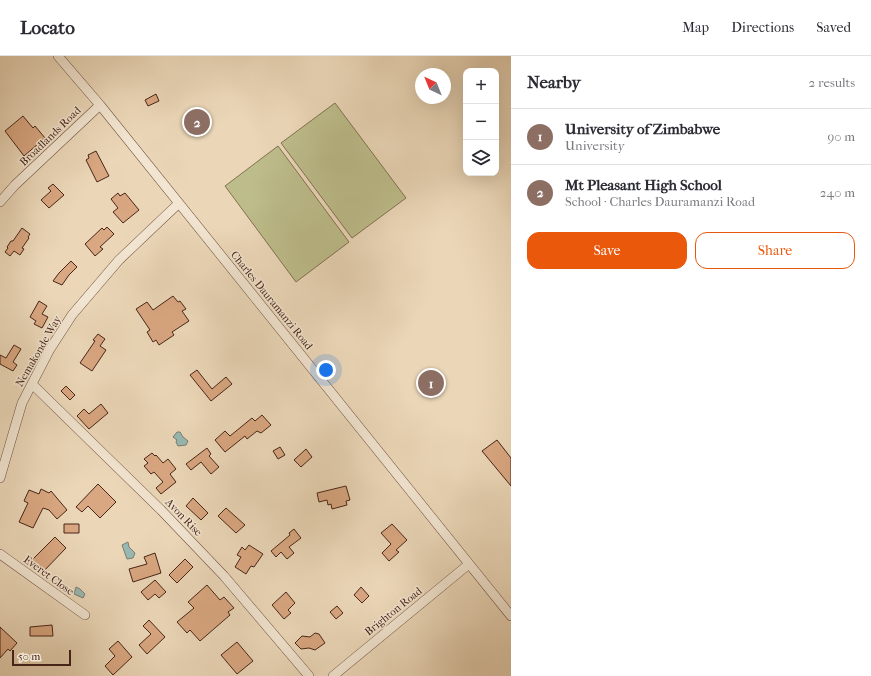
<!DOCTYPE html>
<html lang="en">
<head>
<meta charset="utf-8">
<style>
  :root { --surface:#fff; --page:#f2f2f3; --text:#2b2b33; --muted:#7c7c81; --line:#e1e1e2; --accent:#ea580c }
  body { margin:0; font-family:"IM FELL French Canon",serif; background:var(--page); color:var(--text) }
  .controls { position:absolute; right:12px; top:12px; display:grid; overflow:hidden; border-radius:8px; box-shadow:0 4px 16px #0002 }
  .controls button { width:36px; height:36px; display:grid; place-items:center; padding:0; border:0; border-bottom:1px solid var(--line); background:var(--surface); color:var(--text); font:20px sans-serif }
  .compass { position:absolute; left:415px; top:12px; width:36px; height:36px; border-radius:50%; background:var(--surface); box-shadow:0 4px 16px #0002; rotate:317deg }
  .scale { position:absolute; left:12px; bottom:10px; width:59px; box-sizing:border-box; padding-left:4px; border:2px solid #482518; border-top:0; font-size:11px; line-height:14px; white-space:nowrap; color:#482518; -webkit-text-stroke:3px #f2e5d1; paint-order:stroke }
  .you { position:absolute; left:326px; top:314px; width:14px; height:14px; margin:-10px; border:3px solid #fff; border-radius:50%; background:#1a73e8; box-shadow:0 0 0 6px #1a73e833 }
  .badge { display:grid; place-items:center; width:26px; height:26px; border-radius:50%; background:var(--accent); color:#fff; font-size:13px; font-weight:700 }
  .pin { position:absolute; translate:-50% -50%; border:2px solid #fff; box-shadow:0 1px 4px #0006 }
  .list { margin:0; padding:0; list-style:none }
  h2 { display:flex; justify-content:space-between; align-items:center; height:52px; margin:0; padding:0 16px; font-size:17px }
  h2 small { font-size:13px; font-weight:400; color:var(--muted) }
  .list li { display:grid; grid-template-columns:26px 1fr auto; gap:12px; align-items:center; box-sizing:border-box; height:56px; padding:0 16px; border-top:1px solid var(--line) }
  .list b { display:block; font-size:15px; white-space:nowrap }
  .list p { margin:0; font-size:13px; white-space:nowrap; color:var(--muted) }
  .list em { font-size:13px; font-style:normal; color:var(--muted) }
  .actions { display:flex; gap:8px; padding:12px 16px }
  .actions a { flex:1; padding:9px 0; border:1px solid var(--accent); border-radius:12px; text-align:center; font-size:14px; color:var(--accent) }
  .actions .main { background:var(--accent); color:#fff }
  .icon { flex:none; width:22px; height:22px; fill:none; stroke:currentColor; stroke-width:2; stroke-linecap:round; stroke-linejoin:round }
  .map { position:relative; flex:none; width:511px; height:620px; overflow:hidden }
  header { display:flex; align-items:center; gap:24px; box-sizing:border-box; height:56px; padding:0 20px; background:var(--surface); border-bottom:1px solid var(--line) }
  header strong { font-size:19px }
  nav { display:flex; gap:22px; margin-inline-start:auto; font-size:14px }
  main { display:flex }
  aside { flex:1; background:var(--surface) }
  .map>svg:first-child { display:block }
</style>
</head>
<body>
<header>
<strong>Locato</strong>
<nav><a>Map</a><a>Directions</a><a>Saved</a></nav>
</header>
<main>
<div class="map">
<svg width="511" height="620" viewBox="0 0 511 620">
  <rect width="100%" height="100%" fill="#ebd7b8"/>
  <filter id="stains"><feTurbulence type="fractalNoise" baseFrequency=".005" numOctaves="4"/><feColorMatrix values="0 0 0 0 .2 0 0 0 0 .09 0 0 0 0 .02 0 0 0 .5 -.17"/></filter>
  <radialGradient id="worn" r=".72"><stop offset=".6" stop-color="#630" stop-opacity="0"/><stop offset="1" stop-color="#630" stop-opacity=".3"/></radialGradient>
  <path fill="#bdbd8b" stroke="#827152" d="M 335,47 L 406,142 L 352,182 L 281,87 Z
    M 278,90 L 349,186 L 296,226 L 225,130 Z"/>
  <path fill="#98b9b2" stroke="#787e74" d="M 177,376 L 180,376 L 183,381 L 188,385 L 186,389 L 178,390 L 176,386 L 177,384 L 173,381 Z
    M 128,486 L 129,491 L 135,497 L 133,502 L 127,503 L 122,489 Z
    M 76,531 L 80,533 L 85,538 L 83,542 L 74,538 Z"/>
  <path fill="#d9a781" stroke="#482518" d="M 156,38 L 159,45 L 148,50 L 145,44 Z
    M 23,60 L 33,72 L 35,70 L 45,82 L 24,100 L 5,75 Z
    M 96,95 L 109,120 L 97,126 L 86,104 L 89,102 L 88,99 Z
    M 53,128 L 64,139 L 49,152 L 41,144 L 51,135 L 48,132 Z
    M 118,137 L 120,140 L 125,137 L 139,154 L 123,167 L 113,156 L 118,152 L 111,143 Z
    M 107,171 L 114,178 L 100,191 L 103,193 L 95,200 L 85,188 L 102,172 L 104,174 Z
    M 22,172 L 30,178 L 28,181 L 29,182 L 22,192 L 24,193 L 20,199 L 14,195 L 10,200 L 5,196 L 8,192 L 7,191 L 11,185 L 13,185 Z
    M 71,205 L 77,211 L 69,219 L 62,229 L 53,225 L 59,217 Z
    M 173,240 L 178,246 L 180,245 L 186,253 L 182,255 L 189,265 L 172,276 L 174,279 L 159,289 L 156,284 L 153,286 L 147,276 L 150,274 L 136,253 L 147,246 L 153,254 Z
    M 39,245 L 47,250 L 42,258 L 48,261 L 42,272 L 34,268 L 36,265 L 30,261 Z
    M 98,278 L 105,283 L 100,290 L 106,294 L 92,315 L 80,307 L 95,285 L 93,284 Z
    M 14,289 L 21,293 L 13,306 L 17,309 L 13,315 L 0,308 L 0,299 L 6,302 Z
    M 197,314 L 212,333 L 226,321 L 232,328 L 211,345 L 190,319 Z
    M 66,330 L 75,339 L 70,344 L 61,335 Z
    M 101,348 L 108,357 L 89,373 L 77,360 L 84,353 L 89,358 Z
    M 262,359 L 271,369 L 261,377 L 257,375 L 247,383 L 245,380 L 225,396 L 215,384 L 225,375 L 230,380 L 252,362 L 255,365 Z
    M 497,384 L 511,402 L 511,430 L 482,395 Z
    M 280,391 L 285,399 L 278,403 L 273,395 Z
    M 207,392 L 211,398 L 209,400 L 219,411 L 211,418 L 201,406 L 191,414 L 186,408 Z
    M 306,393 L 312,401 L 301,411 L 294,404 Z
    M 152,397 L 155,400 L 156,399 L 163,407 L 168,403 L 176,413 L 170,418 L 176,426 L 161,438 L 156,432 L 163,426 L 154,416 L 151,418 L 144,410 L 148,407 L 144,403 Z
    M 98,428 L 116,446 L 100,462 L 88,450 L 82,456 L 76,451 Z
    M 346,430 L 350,444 L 346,445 L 347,449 L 332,453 L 331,448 L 328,449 L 327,444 L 319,446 L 317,437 Z
    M 41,433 L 49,437 L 51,435 L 67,454 L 57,463 L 49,454 L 43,452 L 33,472 L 19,466 L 28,447 L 24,445 L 29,434 L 39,438 Z
    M 193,442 L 208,457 L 201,464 L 186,450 Z
    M 226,452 L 245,469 L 236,477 L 218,460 Z
    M 64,468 L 79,468 L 79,477 L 64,477 Z
    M 392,468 L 407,484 L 396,494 L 399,496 L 389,505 L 382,497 L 391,488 L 381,477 Z
    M 294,473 L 301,482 L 289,491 L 294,497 L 287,503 L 281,496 L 276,501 L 271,495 L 290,479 L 289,477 Z
    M 55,481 L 66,492 L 41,518 L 29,507 Z
    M 249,489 L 263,498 L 254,511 L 251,510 L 246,518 L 235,511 L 241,501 L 237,499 L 242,491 L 245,494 Z
    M 155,497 L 161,517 L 133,526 L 129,513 L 147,508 L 144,501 Z
    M 185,503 L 193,511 L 177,527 L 169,519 Z
    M 155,524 L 166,536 L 159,542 L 155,538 L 148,544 L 141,536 Z
    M 207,529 L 220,544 L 224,541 L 234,552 L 228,556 L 230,559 L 200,585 L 190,574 L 187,577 L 177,566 L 194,552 L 188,546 Z
    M 361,531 L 369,540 L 362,547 L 354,539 Z
    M 286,536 L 295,547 L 288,554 L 291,557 L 284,563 L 272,549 Z
    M 337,550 L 343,557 L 336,563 L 330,556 Z
    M 149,564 L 165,581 L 147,598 L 139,589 L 151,578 L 143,570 Z
    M 52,569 L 53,580 L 30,580 L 30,571 Z
    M 0,571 L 17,587 L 10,595 L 8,593 L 0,602 Z
    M 315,577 L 319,578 L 325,587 L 315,594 L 309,592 L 301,593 L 295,587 L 302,580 L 310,581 Z
    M 118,585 L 132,601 L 113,619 L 105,610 L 115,600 L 109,593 Z
    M 237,586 L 253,605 L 237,618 L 221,599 Z"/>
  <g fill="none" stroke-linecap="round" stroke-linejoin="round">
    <defs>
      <path id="minor" d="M 58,0 L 100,49 L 511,560
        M 0,146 L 15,129 L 100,49
        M 32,328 L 161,454 L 224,520 L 309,620
        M 0,422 L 22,347 L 50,293 L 72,259 L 119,204 L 179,147
        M 0,498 L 85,559
        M 333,620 L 469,508"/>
    </defs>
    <use href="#minor" stroke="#715240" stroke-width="10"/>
    <use href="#minor" stroke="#f2e5d1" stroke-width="9"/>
  </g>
  <g text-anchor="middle" stroke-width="3" stroke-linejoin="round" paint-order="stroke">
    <g font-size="11" fill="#482518" stroke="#f2e5d1">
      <text transform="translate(50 80) rotate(-44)" y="4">Broadlands Road</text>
      <text transform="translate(272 244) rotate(51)" y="4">Charles Dauramanzi Road</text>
      <text transform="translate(38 295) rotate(-60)" y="4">Nemakonde Way</text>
      <text transform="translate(184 461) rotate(46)" y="4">Avon Rise</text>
      <text transform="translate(49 519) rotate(36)" y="4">Everet Close</text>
      <text transform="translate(393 555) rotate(-39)" y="4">Brighton Road</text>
    </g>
  </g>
  <rect width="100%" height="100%" filter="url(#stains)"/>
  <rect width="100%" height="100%" fill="url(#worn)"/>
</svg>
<div class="controls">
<button>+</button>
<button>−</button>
<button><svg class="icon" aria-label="layers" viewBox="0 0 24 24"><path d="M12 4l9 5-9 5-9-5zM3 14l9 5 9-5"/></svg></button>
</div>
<svg class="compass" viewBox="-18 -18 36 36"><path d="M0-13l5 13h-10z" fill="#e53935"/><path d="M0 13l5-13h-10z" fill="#7c7c81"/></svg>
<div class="scale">50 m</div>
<div class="you"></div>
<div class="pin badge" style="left:431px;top:327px;background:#8d6e63">1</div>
<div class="pin badge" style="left:197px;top:66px;background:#8d6e63">2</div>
</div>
<aside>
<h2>Nearby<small>2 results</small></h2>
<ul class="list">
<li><span class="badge" style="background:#8d6e63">1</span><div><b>University of Zimbabwe</b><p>University</p></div><em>90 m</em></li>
<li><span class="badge" style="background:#8d6e63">2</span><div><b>Mt Pleasant High School</b><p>School · Charles Dauramanzi Road</p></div><em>240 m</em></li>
</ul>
<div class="actions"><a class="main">Save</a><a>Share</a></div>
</aside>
</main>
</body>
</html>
